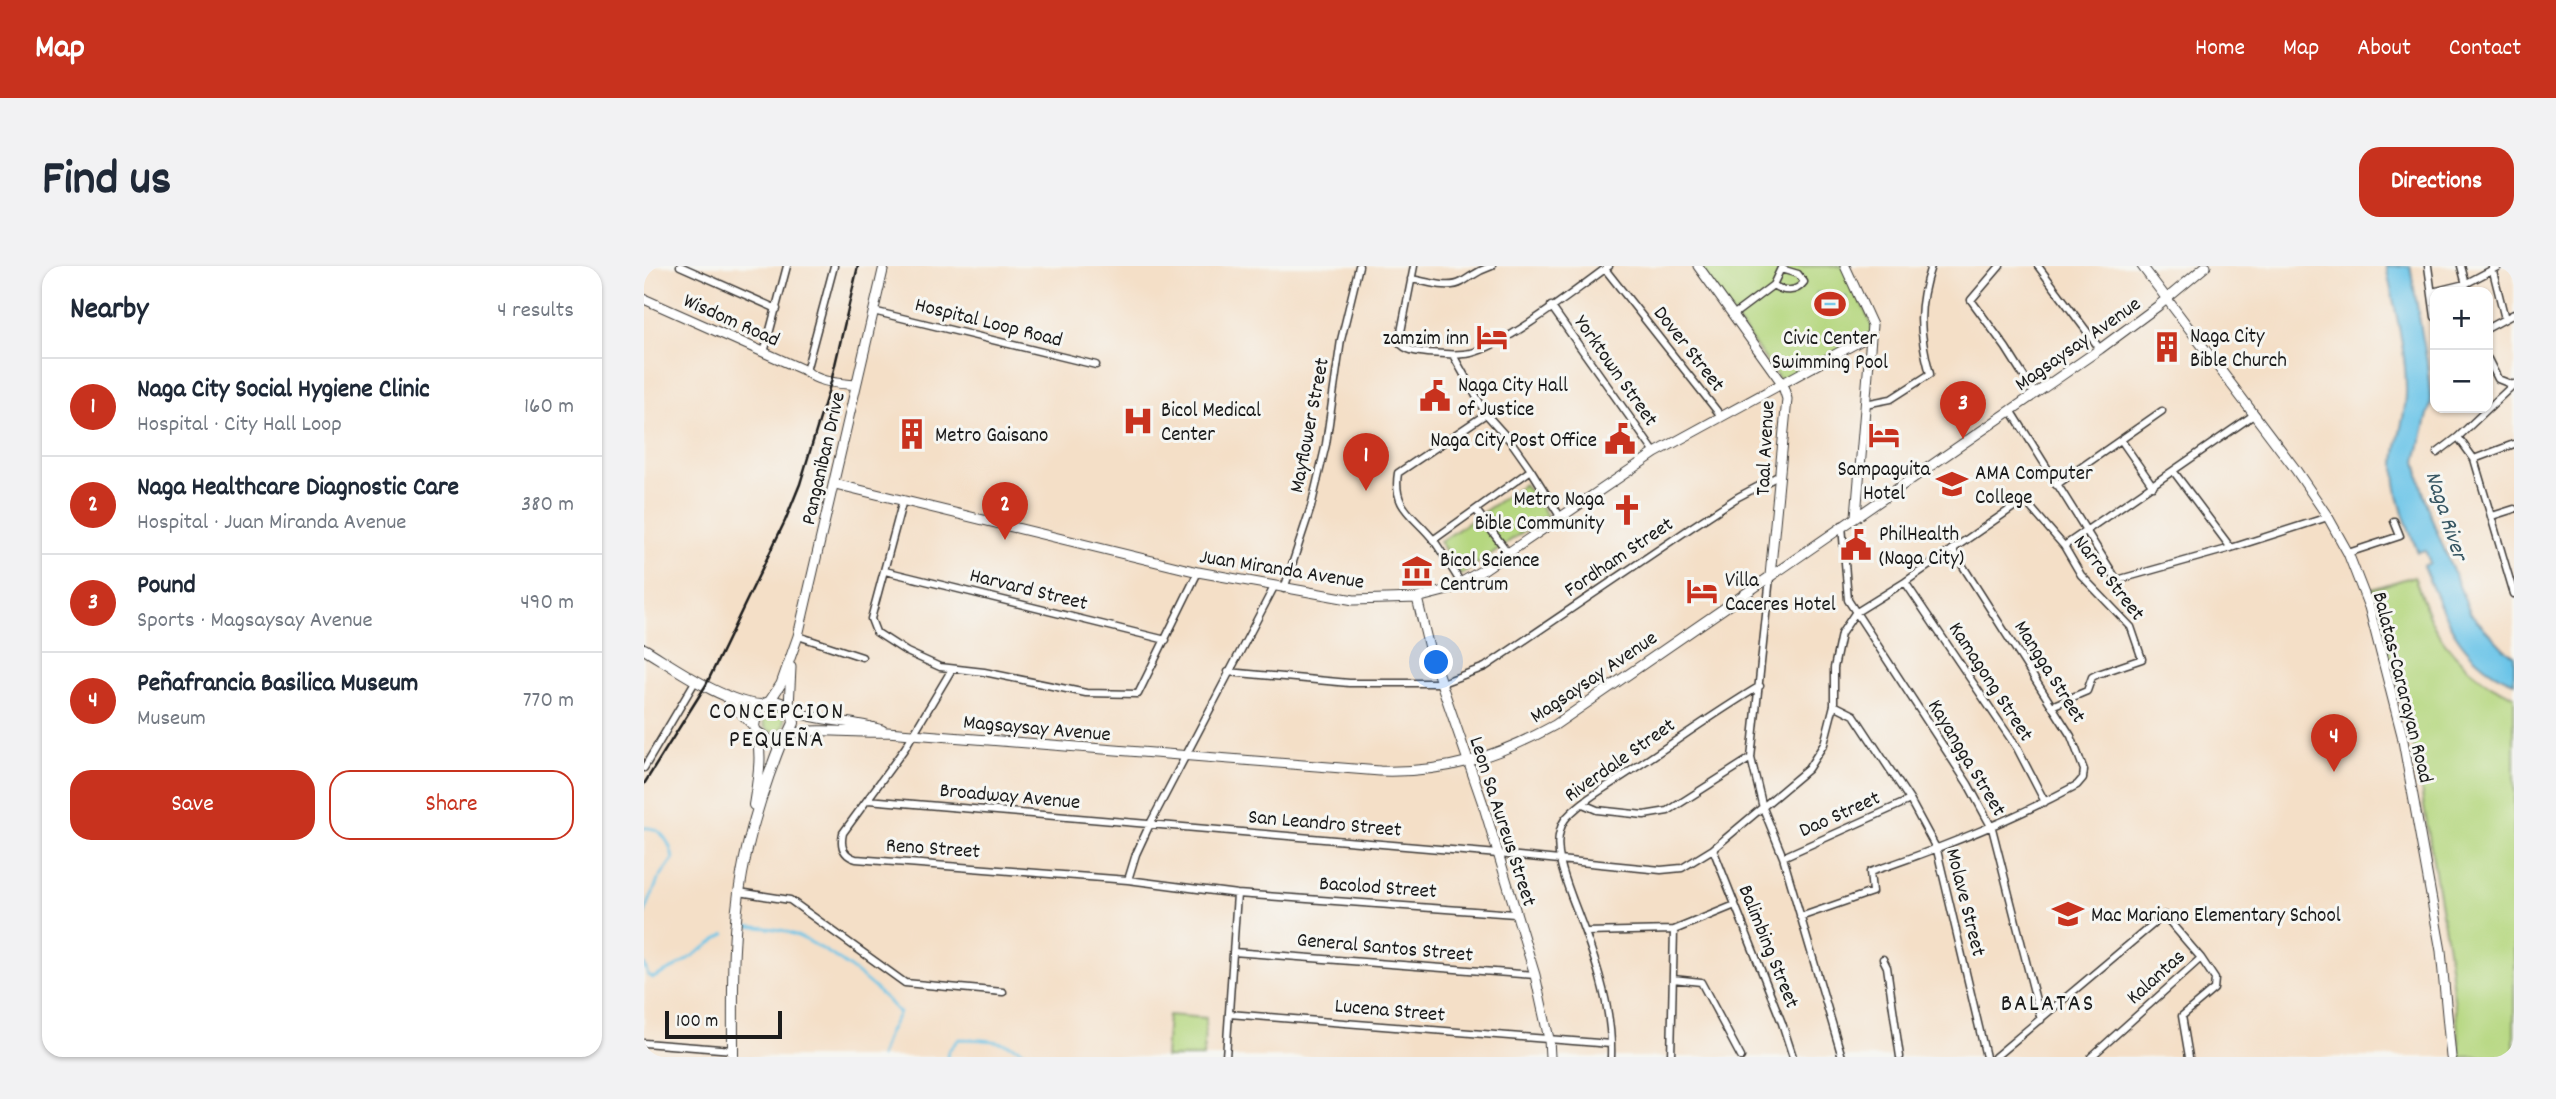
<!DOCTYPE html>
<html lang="en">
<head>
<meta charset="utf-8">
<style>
  :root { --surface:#fff; --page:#f2f2f3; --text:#1f2937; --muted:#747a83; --line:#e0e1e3; --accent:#c8321e }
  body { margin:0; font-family:Dekko,sans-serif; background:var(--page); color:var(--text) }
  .controls { position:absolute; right:21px; top:21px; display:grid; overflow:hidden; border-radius:14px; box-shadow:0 2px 5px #0004 }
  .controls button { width:63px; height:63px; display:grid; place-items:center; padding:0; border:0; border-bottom:2px solid var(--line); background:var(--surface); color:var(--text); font:35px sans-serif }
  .scale { position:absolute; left:21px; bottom:18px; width:117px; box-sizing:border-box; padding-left:7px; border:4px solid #1c1c1c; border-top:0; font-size:19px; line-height:24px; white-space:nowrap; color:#1c1c1c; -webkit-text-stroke:5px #f6f6f2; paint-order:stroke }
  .you { position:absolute; left:793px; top:397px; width:24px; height:24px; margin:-18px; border:5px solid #fff; border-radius:50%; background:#1a73e8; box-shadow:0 0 0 10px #1a73e833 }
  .badge { display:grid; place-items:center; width:46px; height:46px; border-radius:50%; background:var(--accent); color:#fff; font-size:23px; font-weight:700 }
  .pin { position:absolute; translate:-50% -58px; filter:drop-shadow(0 2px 4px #0008) }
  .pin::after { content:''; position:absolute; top:37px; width:24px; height:21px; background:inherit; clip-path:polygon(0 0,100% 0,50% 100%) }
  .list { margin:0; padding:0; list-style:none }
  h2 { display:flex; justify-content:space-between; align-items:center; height:91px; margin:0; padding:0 28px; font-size:30px }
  h2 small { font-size:23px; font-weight:400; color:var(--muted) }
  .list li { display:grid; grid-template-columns:46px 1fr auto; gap:21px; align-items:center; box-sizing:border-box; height:98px; padding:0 28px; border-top:2px solid var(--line) }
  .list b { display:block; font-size:26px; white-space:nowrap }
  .list p { margin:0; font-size:23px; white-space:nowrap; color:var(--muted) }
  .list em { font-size:23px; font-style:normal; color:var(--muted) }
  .actions { display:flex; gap:14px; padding:21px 28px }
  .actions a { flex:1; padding:16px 0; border:2px solid var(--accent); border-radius:21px; text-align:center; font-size:24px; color:var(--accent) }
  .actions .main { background:var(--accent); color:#fff }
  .map { position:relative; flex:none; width:1870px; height:791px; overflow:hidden; border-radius:21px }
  header { display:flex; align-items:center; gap:42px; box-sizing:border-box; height:98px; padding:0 35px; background:var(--accent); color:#fff }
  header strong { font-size:33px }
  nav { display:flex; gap:38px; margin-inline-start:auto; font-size:24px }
  .intro { display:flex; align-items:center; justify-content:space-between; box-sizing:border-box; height:168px; padding:0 42px }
  h1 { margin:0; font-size:49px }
  .button { padding:18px 32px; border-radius:21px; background:var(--accent); color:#fff; font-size:24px; font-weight:700 }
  main { display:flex; gap:42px; padding:0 42px }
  aside { flex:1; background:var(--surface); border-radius:21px; box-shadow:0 2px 5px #0004 }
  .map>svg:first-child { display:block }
</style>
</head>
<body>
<header>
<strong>Map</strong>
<nav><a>Home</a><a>Map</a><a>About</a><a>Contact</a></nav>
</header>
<div class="intro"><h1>Find us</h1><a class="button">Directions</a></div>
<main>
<aside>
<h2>Nearby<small>4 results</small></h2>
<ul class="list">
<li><span class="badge">1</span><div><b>Naga City Social Hygiene Clinic</b><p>Hospital · City Hall Loop</p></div><em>160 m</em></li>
<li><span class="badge">2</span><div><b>Naga Healthcare Diagnostic Care</b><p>Hospital · Juan Miranda Avenue</p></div><em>380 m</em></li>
<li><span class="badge">3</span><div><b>Pound</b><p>Sports · Magsaysay Avenue</p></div><em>490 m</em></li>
<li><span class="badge">4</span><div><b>Peñafrancia Basilica Museum</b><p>Museum</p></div><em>770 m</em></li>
</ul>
<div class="actions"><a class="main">Save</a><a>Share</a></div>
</aside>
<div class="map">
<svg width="1870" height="791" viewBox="0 0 1870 791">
  <rect width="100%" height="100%" fill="#f6f6f2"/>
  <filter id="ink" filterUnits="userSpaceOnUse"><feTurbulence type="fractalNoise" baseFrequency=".0143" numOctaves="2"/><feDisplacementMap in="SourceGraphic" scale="14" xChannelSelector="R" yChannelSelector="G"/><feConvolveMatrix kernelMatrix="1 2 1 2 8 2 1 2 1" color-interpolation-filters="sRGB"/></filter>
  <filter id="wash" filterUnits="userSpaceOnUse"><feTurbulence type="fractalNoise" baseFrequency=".00686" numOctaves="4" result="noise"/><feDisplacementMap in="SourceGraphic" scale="28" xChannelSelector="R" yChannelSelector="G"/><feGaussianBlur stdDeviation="1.57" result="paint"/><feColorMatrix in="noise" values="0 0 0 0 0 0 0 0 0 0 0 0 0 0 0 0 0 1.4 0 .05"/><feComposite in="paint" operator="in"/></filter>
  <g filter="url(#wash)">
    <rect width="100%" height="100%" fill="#f4dfc7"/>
    <path fill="#b5d77f" stroke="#687a4e" stroke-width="2" d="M 1054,0 L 1200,0 L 1228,59 L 1227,69 L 1138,117 Z
      M 880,218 L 903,249 L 817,309 L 796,276 Z
      M 1770,310 C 1777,328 1783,351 1794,367 C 1812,394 1839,419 1870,430 L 1870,791 L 1817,791 L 1804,683 L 1766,458 L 1725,324 Z
      M119 455a11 11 0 1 1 22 0a11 11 0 1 1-22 0Z
      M 524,749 L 562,752 L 559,791 L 521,791 Z"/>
    <path fill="#6bc4e8" stroke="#447082" stroke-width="2" d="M 1742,0 L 1766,0 L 1783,96 L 1787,137 L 1772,195 L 1778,222 L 1789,256 L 1826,347 L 1860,383 L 1870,389 L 1870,416 C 1816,397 1800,348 1779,300 L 1786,297 L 1781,284 L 1774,286 C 1761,255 1747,221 1752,187 C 1755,165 1763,144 1762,123 C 1762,82 1750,40 1742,0 Z
      M 1173,27 L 1202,31 L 1200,48 L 1170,44 Z"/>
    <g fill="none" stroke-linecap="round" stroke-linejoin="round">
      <path stroke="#6bc4e8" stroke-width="2.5" d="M 0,562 C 18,560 27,579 29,593 L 14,614 L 0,649
        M 103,660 C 115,662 129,661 141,665 C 181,679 227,715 255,747 L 244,767 L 236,791
        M 0,698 L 4,709 L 9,712 L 32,701 L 81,668
        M 303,791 L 304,785 L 315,773 C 336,773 371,774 385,791"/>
    </g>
  </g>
  <g filter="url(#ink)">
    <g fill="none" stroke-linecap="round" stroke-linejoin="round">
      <defs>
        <path id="street" d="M 36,0 L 133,43
          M 770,0 L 755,76 C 762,85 773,86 784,87 C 799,88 813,90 827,87 C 864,78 932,24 965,0
          M 1356,0 L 1327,34 L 1362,82 L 1391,128
          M 1394,0 L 1456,83
          M 1784,0 L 1791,51
          M 1817,0 L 1824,26
          M 1848,1 L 1861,53
          M 961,3 L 1077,150
          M 767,13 C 782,15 804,24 818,16 C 831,8 833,5 848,0
          M 1129,19 C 1139,26 1152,27 1160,16 L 1154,8 L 1137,3
          M 1788,26 L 1821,18 L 1855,0
          M 907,40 L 1011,187
          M 229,45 L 452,99
          M 1089,49 L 1129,19 L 1138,0
          M 1844,62 L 1870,48
          M 120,87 L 143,0
          M 809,89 L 842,148 L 868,177 L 887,204
          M 1844,93 L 1854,113 L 1869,119
          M 162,105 L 190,0
          M 1870,118 L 1814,171 L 1830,193 L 1870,328
          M 1221,138 L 1247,133 L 1286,108 C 1275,67 1273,41 1287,0
          M 1367,144 L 1473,314 L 1587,282 L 1684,251
          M 1477,174 L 1509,220
          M 1793,187 L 1814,171
          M 1830,193 L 1870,178
          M 1530,206 L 1587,282
          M 1412,219 L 1518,145
          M 259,234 L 227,353 L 232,366 L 263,386 L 296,401 L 340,406 L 442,427 L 494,428 L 554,306
          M 832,244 L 865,288
          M 1848,250 L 1870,243
          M 1198,259 L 1204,334 L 1324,518 L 1348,562 L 1397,754
          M 789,274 L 887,204 L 917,252
          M 1420,280 L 1611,148
          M 1704,287 L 1756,270 L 1750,255
          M 241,305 L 522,374
          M 1126,311 L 1107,492 L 1119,542 L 1139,591 L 1198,791
          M 1261,316 L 1373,482 L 1401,536
          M 817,317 C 808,303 800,289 791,276 C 772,250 748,244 754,207 L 842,148
          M 640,323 L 667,241 L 682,178 L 697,74 L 715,0
          M 154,370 L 218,391
          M 308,403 L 261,482 L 199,567 C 196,580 199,589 212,593 L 484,614 L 593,628 L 871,648
          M 584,406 L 705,417 L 798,417 L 841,401 L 1048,261 L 1094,231 L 1136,209
          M 1190,439 L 1210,449 L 1266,534 L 1293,584 L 1342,791
          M 0,502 L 52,414
          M 224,534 L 854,588 L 1017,604 L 1038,602 L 1069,583 L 1164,503 L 1180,478 L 1190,439 L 1190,402 L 1197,368 L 1211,347 L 1261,316 L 1374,238 L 1382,236 L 1420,280 L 1437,309 L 1487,361 L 1498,393 L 1454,408 L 1448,411 L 1443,425 L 1410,439
          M 939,538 L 953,544 L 1000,549 L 1024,545 L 1107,492
          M 1069,583 L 1138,757 L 1149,791
          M 1139,591 L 1266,534
          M 484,614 L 492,588 L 506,558 L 630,321
          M 95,626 L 146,634 L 261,717 L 359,726
          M 1156,651 L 1228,626 L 1226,606 C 1298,582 1366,555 1433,519 L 1439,512 L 1440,504 L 1427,470 L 1308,283
          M 942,666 L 1030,664 L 1091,639
          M 589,686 L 891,709
          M 1239,693 L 1243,701 L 1256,791
          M 1029,713 L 1057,716 L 1097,791
          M 585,748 L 967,778
          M 0,777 L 89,784
          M 582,791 L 593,628
          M 967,791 C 969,737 947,681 928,632 C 921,613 910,585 916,565 C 917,561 920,554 923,551 C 941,532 966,519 988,504 C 1031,476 1072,446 1116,420
          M 1027,791 L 1030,664
          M 1351,791 L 1520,649 L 1557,692 L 1571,713 L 1570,723 L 1538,750 L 1545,791
          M 1447,791 L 1557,692"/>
        <path id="secondary" d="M 1054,0 L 1138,117 L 1143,133 L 1126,310
          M 1201,0 L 1228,59 L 1212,250
          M 1498,0 L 1652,204 L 1684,251 L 1704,287 L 1725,341 L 1758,469 L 1797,685 L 1807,791
          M 0,33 L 162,105 C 174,117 196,117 212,119
          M 191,218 L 554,306 L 710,334 L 773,332 L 804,324 L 839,304 L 1011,187 L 1227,69
          M 773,332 L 785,382 L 840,541 L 891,709 L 905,773 L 906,791
          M 125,436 L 137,418 L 154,370 L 240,0
          M 145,441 L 147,401
          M 148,445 C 177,456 209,454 238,464
          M 146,468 C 178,461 210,468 243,466 L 736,505 C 802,507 853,491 911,459 L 1456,83 L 1514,40 L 1562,0"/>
        <path id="primary" d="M 0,383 C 30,401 82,438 117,439
          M 81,429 L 110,460 C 120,484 114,514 110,539
          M 110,460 L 113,444 C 127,428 149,436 150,457 L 143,472 L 127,476 L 113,466
          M 89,791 C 89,731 87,667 98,608 C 106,562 121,517 138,474"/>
      </defs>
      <use href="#street" stroke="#3c3936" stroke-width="9"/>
      <use href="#secondary" stroke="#3c3936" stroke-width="11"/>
      <use href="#primary" stroke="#3c3936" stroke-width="12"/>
      <use href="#street" stroke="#fff" stroke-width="6"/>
      <use href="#secondary" stroke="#fff" stroke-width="9"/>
      <use href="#primary" stroke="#fff" stroke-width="10"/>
      <path stroke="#1c1c1c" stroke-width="2.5" d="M 0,518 L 62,419 L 141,255 L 156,218 L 187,116 L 214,0"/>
    </g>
  </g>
  <defs>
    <symbol id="stadium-bare" viewBox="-9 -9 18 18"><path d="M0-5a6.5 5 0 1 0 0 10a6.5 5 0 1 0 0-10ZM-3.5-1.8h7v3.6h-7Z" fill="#c8321e" stroke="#f6f6f2" stroke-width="2.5" paint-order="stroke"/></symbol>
    <symbol id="hotel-bare" viewBox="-9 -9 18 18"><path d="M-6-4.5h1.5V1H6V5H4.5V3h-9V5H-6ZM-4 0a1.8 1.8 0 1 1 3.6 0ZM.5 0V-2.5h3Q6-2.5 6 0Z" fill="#c8321e" stroke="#f6f6f2" stroke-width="2.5" paint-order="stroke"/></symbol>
    <symbol id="building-bare" viewBox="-9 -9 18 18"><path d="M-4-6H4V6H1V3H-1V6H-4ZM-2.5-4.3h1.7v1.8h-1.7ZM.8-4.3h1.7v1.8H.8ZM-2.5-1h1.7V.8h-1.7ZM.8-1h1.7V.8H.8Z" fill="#c8321e" stroke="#f6f6f2" stroke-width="2.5" paint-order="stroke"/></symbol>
    <symbol id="civic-bare" viewBox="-9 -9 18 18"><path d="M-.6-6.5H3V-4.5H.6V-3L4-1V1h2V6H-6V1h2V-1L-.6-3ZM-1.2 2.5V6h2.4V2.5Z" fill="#c8321e" stroke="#f6f6f2" stroke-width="2.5" paint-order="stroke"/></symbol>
    <symbol id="hospital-bare" viewBox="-9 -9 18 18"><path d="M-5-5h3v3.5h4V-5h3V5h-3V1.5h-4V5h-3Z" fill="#c8321e" stroke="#f6f6f2" stroke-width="2.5" paint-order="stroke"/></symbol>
    <symbol id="university-bare" viewBox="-9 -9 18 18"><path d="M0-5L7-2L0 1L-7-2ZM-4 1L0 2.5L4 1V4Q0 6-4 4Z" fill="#c8321e" stroke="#f6f6f2" stroke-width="2.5" paint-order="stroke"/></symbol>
    <symbol id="church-bare" viewBox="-9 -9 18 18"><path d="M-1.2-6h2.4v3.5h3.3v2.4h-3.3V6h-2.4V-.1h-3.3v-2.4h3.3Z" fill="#c8321e" stroke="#f6f6f2" stroke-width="2.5" paint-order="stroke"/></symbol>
    <symbol id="museum-bare" viewBox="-9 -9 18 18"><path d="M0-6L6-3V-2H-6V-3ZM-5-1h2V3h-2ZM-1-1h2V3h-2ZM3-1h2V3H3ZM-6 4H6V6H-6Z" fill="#c8321e" stroke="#f6f6f2" stroke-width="2.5" paint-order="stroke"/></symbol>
    <symbol id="school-bare" viewBox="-9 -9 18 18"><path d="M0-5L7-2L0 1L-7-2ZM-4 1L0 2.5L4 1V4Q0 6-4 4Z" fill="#c8321e" stroke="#f6f6f2" stroke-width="2.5" paint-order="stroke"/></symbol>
  </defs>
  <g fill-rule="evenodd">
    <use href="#stadium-bare" x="1164" y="16" width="44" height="44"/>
    <use href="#hotel-bare" x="826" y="49" width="44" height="44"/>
    <use href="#building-bare" x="1501" y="59" width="44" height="44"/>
    <use href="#civic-bare" x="769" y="108" width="44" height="44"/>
    <use href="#hospital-bare" x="472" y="133" width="44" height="44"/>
    <use href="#building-bare" x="246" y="146" width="44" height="44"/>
    <use href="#hotel-bare" x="1218" y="147" width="44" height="44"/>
    <use href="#civic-bare" x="954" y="151" width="44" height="44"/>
    <use href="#university-bare" x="1286" y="196" width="44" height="44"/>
    <use href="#church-bare" x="961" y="222" width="44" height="44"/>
    <use href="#civic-bare" x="1190" y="257" width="44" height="44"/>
    <use href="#museum-bare" x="751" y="283" width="44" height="44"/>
    <use href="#hotel-bare" x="1036" y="303" width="44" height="44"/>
    <use href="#school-bare" x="1402" y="626" width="44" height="44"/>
  </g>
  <g text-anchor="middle" stroke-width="6" stroke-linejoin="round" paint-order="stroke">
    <g font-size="21" fill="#1c1c1c" stroke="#f6f6f2">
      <text transform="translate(88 53) rotate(24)" y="7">Wisdom Road</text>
      <text transform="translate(345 55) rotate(14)" y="7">Hospital Loop Road</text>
      <text transform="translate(1433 77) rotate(-35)" y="7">Magsaysay Avenue</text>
      <text transform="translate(1046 82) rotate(52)" y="7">Dover Street</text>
      <text transform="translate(973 104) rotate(55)" y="7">Yorktown Street</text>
      <text transform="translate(664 159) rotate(-79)" y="7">Mayflower Street</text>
      <text transform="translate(1120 182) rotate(-87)" y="7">Taal Avenue</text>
      <text transform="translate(178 192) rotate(-77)" y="7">Panganiban Drive</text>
      <text transform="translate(974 290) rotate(-34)" y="7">Fordham Street</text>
      <text transform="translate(638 302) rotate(9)" y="7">Juan Miranda Avenue</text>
      <text transform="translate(1466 311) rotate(52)" y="7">Narra Street</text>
      <text transform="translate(385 322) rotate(14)" y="7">Harvard Street</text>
      <text transform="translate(1407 405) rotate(58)" y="7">Mangga Street</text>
      <text transform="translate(949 410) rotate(-34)" y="7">Magsaysay Avenue</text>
      <text transform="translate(1348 415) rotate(57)" y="7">Kamagong Street</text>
      <text transform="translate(1760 421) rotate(76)" y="7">Balatas-Cararayan Road</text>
      <text transform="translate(393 461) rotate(5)" y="7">Magsaysay Avenue</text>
      <text transform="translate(1324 491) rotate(59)" y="7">Kayangga Street</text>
      <text transform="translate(975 493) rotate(-35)" y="7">Riverdale Street</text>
      <text transform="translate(366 529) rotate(5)" y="7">Broadway Avenue</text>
      <text transform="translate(1195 547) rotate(-24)" y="7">Dao Street</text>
      <text transform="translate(860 555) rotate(72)" y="7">Leon Sa Aureus Street</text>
      <text transform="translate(681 556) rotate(5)" y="7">San Leandro Street</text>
      <text transform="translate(289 581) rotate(4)" y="7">Reno Street</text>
      <text transform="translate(734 620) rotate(4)" y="7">Bacolod Street</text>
      <text transform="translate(1323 636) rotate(76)" y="7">Molave Street</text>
      <text transform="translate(741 680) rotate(5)" y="7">General Santos Street</text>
      <text transform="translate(1126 680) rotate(68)" y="7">Balimbing Street</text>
      <text transform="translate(1511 710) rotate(-42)" y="7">Kalantas</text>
      <text transform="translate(746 743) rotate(5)" y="7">Lucena Street</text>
    </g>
    <g font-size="21" fill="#1c1c1c" stroke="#f6f6f2" text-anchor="start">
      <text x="1546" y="76">Naga City<tspan x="1546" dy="24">Bible Church</tspan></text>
      <text x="825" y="78" text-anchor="end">zamzim inn</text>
      <text x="1186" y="78" text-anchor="middle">Civic Center<tspan x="1186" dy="24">Swimming Pool</tspan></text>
      <text x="814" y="125">Naga City Hall<tspan x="814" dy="24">of Justice</tspan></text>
      <text x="517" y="150">Bicol Medical<tspan x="517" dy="24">Center</tspan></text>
      <text x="291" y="175">Metro Gaisano</text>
      <text x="953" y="180" text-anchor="end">Naga City Post Office</text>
      <text x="1240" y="209" text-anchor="middle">Sampaguita<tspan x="1240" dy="24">Hotel</tspan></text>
      <text x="1331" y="213">AMA Computer<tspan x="1331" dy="24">College</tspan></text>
      <text x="960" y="239" text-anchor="end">Metro Naga<tspan x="960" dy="24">Bible Community</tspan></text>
      <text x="1235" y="274">PhilHealth<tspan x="1235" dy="24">(Naga City)</tspan></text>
      <text x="796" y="300">Bicol Science<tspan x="796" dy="24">Centrum</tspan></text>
      <text x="1081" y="320">Villa<tspan x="1081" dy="24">Caceres Hotel</tspan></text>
      <text x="1447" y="655">Mac Mariano Elementary School</text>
    </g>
    <g font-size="23" font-style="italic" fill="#385763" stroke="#f6f6f2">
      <text transform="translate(1804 249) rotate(72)" y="8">Naga River</text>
    </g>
    <g font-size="24" letter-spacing="2" fill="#1c1c1c" stroke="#f6f6f2">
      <text x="133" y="452">CONCEPCION<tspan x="133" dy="28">PEQUEÑA</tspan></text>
      <text x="1404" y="744">BALATAS</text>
    </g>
  </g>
</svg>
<div class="controls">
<button>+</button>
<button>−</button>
</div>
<div class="scale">100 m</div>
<div class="you"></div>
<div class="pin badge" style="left:722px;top:225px">1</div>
<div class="pin badge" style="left:361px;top:274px">2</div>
<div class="pin badge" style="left:1319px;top:173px">3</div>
<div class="pin badge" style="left:1690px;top:506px">4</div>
</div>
</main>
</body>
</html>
